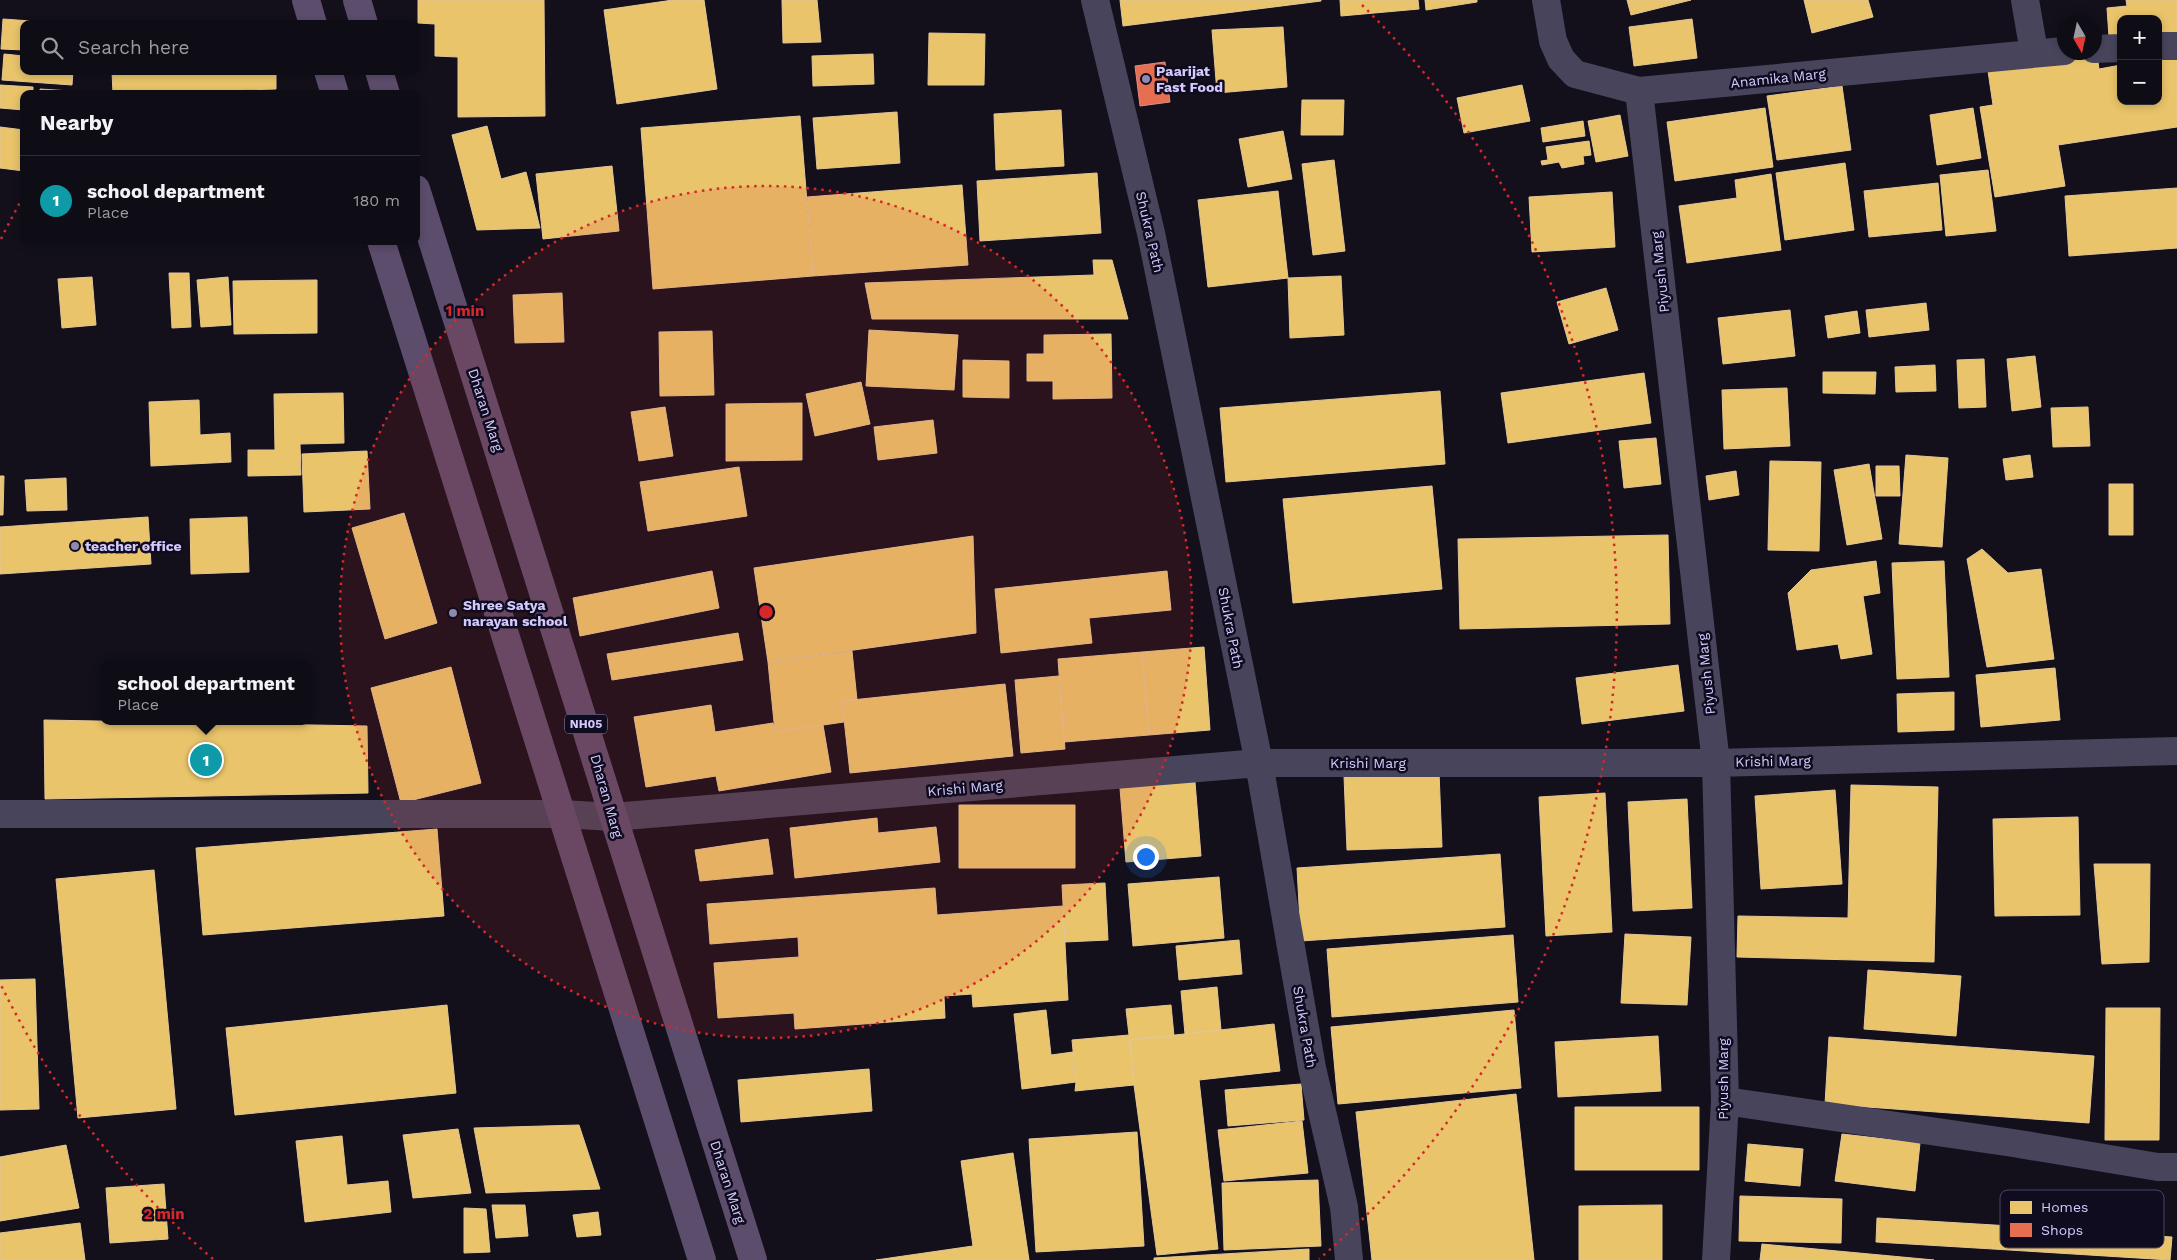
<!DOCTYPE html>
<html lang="en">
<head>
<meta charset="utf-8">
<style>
  :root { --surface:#0e0c14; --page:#1c1a22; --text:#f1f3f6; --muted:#9b9ba0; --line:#2e2c34; --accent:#2563eb }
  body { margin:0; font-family:"Work Sans",sans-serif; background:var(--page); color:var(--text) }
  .controls { position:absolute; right:15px; top:15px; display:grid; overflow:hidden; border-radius:10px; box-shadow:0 2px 8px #0003 }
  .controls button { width:45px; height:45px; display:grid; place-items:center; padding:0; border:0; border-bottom:1px solid var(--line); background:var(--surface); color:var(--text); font:25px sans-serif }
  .compass { position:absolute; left:2057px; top:15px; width:45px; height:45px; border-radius:50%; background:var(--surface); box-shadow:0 2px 8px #0003; rotate:171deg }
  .you { position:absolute; left:1145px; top:856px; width:18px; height:18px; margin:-12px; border:4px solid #fff; border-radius:50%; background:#1a73e8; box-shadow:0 0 0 8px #1a73e833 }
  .badge { display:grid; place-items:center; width:32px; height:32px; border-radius:50%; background:var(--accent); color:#fff; font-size:16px; font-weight:700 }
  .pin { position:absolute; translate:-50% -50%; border:2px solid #fff; box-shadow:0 1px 5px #0006 }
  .popup { position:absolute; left:100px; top:660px; width:212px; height:65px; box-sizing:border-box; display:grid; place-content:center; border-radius:10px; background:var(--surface); filter:drop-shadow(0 1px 4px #0005); font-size:16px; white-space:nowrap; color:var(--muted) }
  .popup b { font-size:19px; color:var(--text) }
  .popup::after { content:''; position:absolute; left:50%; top:100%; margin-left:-10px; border:10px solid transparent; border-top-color:var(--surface) }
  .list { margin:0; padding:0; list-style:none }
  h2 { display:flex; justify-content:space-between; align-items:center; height:65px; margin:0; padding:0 20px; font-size:21px }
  h2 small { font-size:16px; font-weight:400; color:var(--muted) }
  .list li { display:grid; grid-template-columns:32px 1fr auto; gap:15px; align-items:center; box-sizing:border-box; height:90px; padding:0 20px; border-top:1px solid var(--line) }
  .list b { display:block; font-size:19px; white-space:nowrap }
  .list p { margin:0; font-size:16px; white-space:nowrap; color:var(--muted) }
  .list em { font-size:16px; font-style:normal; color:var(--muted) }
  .icon { flex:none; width:28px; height:28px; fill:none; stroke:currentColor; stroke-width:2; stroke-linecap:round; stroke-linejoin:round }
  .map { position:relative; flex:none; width:2177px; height:1260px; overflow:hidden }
  .search { position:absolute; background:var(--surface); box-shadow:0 2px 8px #0003; left:20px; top:20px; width:400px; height:55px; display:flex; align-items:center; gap:12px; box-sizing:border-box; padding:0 18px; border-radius:10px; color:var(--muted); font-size:19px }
  .panel { position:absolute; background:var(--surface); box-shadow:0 2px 8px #0003; left:20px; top:90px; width:400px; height:155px; border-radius:10px }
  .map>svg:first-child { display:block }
</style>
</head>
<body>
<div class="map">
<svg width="2177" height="1260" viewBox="0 0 2177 1260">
  <rect width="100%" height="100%" fill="#13101b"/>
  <path fill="#e9c46a" stroke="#e3c697" d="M 418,0 L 544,0 L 545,116 L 458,117 L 458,57 L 435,56 L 435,24 L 418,23 Z
    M 673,0 L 704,0 L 717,89 L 617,104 L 604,10 Z
    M 782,0 L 817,0 L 821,42 L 783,43 Z
    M 1120,0 L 1321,0 L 1321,1 L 1123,26 Z
    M 1340,0 L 1418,0 L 1419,9 L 1341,16 Z
    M 1425,0 L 1477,0 L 1477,2 L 1426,10 Z
    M 1627,0 L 1691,0 L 1631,15 Z
    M 1804,0 L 1868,0 L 1873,17 L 1812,33 Z
    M 2126,0 L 2177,0 L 2177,32 L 2158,33 L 2158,19 L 2121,19 L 2121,36 L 2109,37 L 2107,8 L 2127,6 Z
    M 3,19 L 31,21 L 30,24 L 24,24 L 24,50 L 1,49 Z
    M 1692,19 L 1697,58 L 1634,66 L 1629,27 Z
    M 1283,27 L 1287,87 L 1217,93 L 1212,30 Z
    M 929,33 L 985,34 L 984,85 L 928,85 Z
    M 4,54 L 24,56 L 24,71 L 73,71 L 72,85 L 2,80 Z
    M 873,54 L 874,84 L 813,86 L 812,56 Z
    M 2097,55 L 2099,69 L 2121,65 L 2121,101 L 2158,101 L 2158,60 L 2177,57 L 2177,127 L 2058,145 L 2065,186 L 1995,197 L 1980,107 L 1993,105 L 1988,71 Z
    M 112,71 L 276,71 L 276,89 L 113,94 Z
    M 0,85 L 33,87 L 33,94 L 24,94 L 24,110 L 0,108 Z
    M 1522,85 L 1530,121 L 1464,133 L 1457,98 Z
    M 1842,86 L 1851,150 L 1777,160 L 1767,96 Z
    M 40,89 L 71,91 L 71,94 L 40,94 Z
    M 1302,100 L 1344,100 L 1343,135 L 1301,135 Z
    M 1765,108 L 1773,167 L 1675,181 L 1667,122 Z
    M 1973,108 L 1981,158 L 1937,165 L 1930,115 Z
    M 1061,110 L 1064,166 L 996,170 L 994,114 Z
    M 897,112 L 900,163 L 817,169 L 813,118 Z
    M 1620,115 L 1628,156 L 1596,162 L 1588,121 Z
    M 800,116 L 813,276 L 653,289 L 641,128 Z
    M 1583,121 L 1585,136 L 1543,142 L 1541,128 Z
    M 487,126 L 501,179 L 526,172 L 540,228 L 477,230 L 452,135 Z
    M 0,127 L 24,130 L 24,171 L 0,168 Z
    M 1283,131 L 1292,179 L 1248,187 L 1239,139 Z
    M 1589,141 L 1591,155 L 1583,156 L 1584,164 L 1562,168 L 1559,162 L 1542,165 L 1541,161 L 1548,160 L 1546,147 Z
    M 1334,160 L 1345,251 L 1313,255 L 1302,164 Z
    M 1845,163 L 1854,230 L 1785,240 L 1776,173 Z
    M 612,166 L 619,231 L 543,239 L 536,174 Z
    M 1988,170 L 1996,231 L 1946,236 L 1940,175 Z
    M 1097,173 L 1101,233 L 980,241 L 977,181 Z
    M 1771,174 L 1781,250 L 1687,263 L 1679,206 L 1737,198 L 1735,180 Z
    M 22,182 L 24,182 L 24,220 L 21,220 Z
    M 1938,183 L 1942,230 L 1869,237 L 1864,191 Z
    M 962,185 L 968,265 L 813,276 L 807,197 Z
    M 2177,188 L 2177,248 L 2069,256 L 2065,196 Z
    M 1278,191 L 1288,278 L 1208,287 L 1198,200 Z
    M 1612,192 L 1615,247 L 1532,252 L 1529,197 Z
    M 1093,260 L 1112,260 L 1128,319 L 872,319 L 865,283 L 1094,275 Z
    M 169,273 L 189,273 L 191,327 L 172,328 Z
    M 1341,276 L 1344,335 L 1290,338 L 1288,278 Z
    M 92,277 L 96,325 L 62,328 L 58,279 Z
    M 228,277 L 231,325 L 201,327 L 197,280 Z
    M 317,280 L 317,333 L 234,334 L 233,281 Z
    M 1606,288 L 1618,330 L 1569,344 L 1557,302 Z
    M 562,293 L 564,342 L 515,343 L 513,295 Z
    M 1926,303 L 1929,330 L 1869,337 L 1866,310 Z
    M 1790,310 L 1795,356 L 1723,364 L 1718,318 Z
    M 1857,311 L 1860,333 L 1828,338 L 1825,316 Z
    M 869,330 L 958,335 L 954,390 L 866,386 Z
    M 712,331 L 714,395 L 660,396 L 659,332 Z
    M 1111,334 L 1112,398 L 1053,399 L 1053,381 L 1027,381 L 1027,354 L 1044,354 L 1044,335 Z
    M 2035,356 L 2041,407 L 2012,411 L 2007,359 Z
    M 1984,359 L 1986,407 L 1959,408 L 1957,360 Z
    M 963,360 L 1009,361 L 1009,398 L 963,397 Z
    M 1935,365 L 1936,391 L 1896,392 L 1895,367 Z
    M 1823,372 L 1876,372 L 1875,394 L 1823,393 Z
    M 1644,373 L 1651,423 L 1508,443 L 1501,393 Z
    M 861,382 L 870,424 L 815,436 L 806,394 Z
    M 1787,388 L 1790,446 L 1724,449 L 1722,390 Z
    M 1440,391 L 1445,464 L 1226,482 L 1220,408 Z
    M 343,393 L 344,443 L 300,444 L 301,475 L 248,476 L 248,450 L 275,450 L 274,394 Z
    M 199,400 L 200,435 L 230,433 L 231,462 L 151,466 L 149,402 Z
    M 802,403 L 802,460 L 726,461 L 726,404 Z
    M 665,407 L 673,456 L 639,461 L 631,412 Z
    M 2088,407 L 2090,446 L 2053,447 L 2051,408 Z
    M 933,420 L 937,453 L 878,460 L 874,427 Z
    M 1656,438 L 1661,484 L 1624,488 L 1619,441 Z
    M 367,451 L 370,509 L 304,512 L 302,454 Z
    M 1906,455 L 1948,458 L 1942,547 L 1899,544 Z
    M 2030,455 L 2033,477 L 2006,480 L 2003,459 Z
    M 1770,461 L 1821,462 L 1819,551 L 1768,550 Z
    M 1869,464 L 1882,539 L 1847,545 L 1834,470 Z
    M 1876,466 L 1899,466 L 1900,496 L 1876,496 Z
    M 739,467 L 747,516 L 648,531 L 640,482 Z
    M 1736,471 L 1739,495 L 1709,500 L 1706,476 Z
    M 0,476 L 4,476 L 3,515 L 0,515 Z
    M 66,478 L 67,510 L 27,511 L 25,480 Z
    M 2109,484 L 2133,484 L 2133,535 L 2109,535 Z
    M 1432,486 L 1442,589 L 1293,603 L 1283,499 Z
    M 404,513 L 437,623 L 385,639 L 352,528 Z
    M 148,517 L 151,564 L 0,574 L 0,527 Z
    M 247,517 L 249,572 L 191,574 L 190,519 Z
    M 1668,535 L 1670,624 L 1460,629 L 1458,539 Z
    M 973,536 L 976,633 L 768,662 L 754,568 Z
    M 1982,549 L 2008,573 L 2041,569 L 2054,659 L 1987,667 L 1967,559 Z
    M 1876,561 L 1880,593 L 1863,596 L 1872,654 L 1841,659 L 1838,644 L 1797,650 L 1788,593 L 1811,570 Z
    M 1944,561 L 1949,677 L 1897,679 L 1892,563 Z
    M 712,571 L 719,608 L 580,636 L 573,598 Z
    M 1167,571 L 1171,610 L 1089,618 L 1092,643 L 1001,653 L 995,589 Z
    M 738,633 L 743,660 L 612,680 L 607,654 Z
    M 1204,647 L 1210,730 L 1149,735 L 1142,652 Z
    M 852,651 L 857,700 L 842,701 L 844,722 L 775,732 L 768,662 Z
    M 1142,652 L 1149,735 L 1064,742 L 1058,659 Z
    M 1678,665 L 1684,711 L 1582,724 L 1576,678 Z
    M 451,667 L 481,783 L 401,803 L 371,688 Z
    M 2055,668 L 2060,720 L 1981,727 L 1976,675 Z
    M 1059,676 L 1065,749 L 1021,753 L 1015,680 Z
    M 1005,684 L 1013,756 L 850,773 L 842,701 Z
    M 1954,692 L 1954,730 L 1898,732 L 1897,694 Z
    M 711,705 L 715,732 L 773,723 L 775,732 L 823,725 L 831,772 L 719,791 L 716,776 L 646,787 L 634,717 Z
    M 44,720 L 367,726 L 368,793 L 45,799 Z
    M 1439,772 L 1442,847 L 1347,850 L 1344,776 Z
    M 1195,782 L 1201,856 L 1126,862 L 1120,788 Z
    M 1851,785 L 1938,787 L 1934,962 L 1737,957 L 1738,916 L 1848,918 Z
    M 1835,790 L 1842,884 L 1761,889 L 1755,796 Z
    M 1605,793 L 1612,932 L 1546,936 L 1539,797 Z
    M 1687,799 L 1692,908 L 1633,911 L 1628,802 Z
    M 959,805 L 1075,805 L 1075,868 L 959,868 Z
    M 2078,817 L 2080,915 L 1995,916 L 1993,819 Z
    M 877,818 L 878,833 L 936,827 L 940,862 L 795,878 L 790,828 Z
    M 437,829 L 444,916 L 203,935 L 196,848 Z
    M 768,839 L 773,874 L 700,881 L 695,850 Z
    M 1500,854 L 1505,927 L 1301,941 L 1297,868 Z
    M 2094,864 L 2150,864 L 2149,962 L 2102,964 Z
    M 154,870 L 176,1109 L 78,1118 L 56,879 Z
    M 1219,877 L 1224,938 L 1133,946 L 1128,884 Z
    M 1105,883 L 1108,940 L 1065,942 L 1062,885 Z
    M 935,888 L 937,915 L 1063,906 L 1068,1000 L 973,1007 L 972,994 L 944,996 L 945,1018 L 795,1029 L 794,1013 L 718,1018 L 714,963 L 799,957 L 798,937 L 710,944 L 707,904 Z
    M 1625,934 L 1691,937 L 1687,1005 L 1621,1003 Z
    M 1513,935 L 1518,1002 L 1332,1017 L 1327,949 Z
    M 1239,940 L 1242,974 L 1179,980 L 1176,946 Z
    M 1868,970 L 1961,976 L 1956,1036 L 1864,1029 Z
    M 35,979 L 39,1109 L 0,1110 L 0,980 Z
    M 1217,987 L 1221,1030 L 1185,1034 L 1181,991 Z
    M 447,1005 L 456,1093 L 235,1115 L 226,1028 Z
    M 1171,1005 L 1174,1036 L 1130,1040 L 1134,1085 L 1075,1091 L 1076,1082 L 1072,1040 L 1129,1035 L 1126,1009 Z
    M 2106,1008 L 2160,1008 L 2159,1140 L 2105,1140 Z
    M 1046,1010 L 1051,1055 L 1073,1052 L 1076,1082 L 1022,1089 L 1014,1014 Z
    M 1514,1010 L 1521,1088 L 1338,1104 L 1331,1027 Z
    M 1274,1024 L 1280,1071 L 1199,1080 L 1218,1249 L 1157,1255 L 1134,1085 L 1130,1040 Z
    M 1658,1036 L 1661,1091 L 1558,1097 L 1555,1042 Z
    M 1829,1037 L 2094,1056 L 2089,1123 L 1825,1104 Z
    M 869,1069 L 872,1111 L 741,1122 L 738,1080 Z
    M 1301,1084 L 1304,1120 L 1228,1126 L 1225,1090 Z
    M 1516,1094 L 1534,1260 L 1372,1260 L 1356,1112 Z
    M 1575,1107 L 1699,1107 L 1699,1170 L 1575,1170 Z
    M 1302,1121 L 1308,1173 L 1224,1181 L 1218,1130 Z
    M 579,1125 L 600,1189 L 486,1193 L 474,1128 Z
    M 458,1129 L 471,1193 L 413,1198 L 403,1135 Z
    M 1137,1132 L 1144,1246 L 1036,1252 L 1029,1139 Z
    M 1842,1134 L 1920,1143 L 1915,1191 L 1835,1181 Z
    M 342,1136 L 347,1185 L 388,1181 L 391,1212 L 305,1222 L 296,1141 Z
    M 1748,1144 L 1803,1149 L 1800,1186 L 1745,1181 Z
    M 66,1145 L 79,1208 L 0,1221 L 0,1157 Z
    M 1013,1153 L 1029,1260 L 876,1260 L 973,1246 L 961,1161 Z
    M 1318,1180 L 1321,1246 L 1224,1250 L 1222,1183 Z
    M 164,1184 L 168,1239 L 110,1243 L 106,1188 Z
    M 1740,1196 L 1842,1199 L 1841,1243 L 1739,1241 Z
    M 492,1205 L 525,1205 L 528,1236 L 496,1238 Z
    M 1662,1205 L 1662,1260 L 1579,1260 L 1579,1206 Z
    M 464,1208 L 486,1209 L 490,1252 L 464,1253 Z
    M 598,1212 L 601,1235 L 577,1237 L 573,1215 Z
    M 1877,1218 L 1994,1225 L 1993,1249 L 1876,1242 Z
    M 80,1223 L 85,1260 L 0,1260 L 0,1233 Z
    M 1994,1225 L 2172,1237 L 2170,1260 L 1993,1249 Z
    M 1762,1244 L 1934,1260 L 1760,1260 Z
    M 1309,1249 L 1309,1260 L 1154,1260 L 1154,1258 Z"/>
  <path fill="#e76f51" stroke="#e18a85" d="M 1165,62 L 1170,102 L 1140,106 L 1135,66 Z"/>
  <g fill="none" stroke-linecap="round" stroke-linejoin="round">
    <path stroke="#47445c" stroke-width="28" d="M 1095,0 L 1151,233 L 1259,763 L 1312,1068 L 1344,1207 L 1349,1260
      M 1546,0 L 1553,41 L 1561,59 L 1575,74 L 1639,91 L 2064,51
      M 2025,0 L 2034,52
      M 2158,46 L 2177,46
      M 2094,49 L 2121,48
      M 1639,91 L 1716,763 L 1725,1101 L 1716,1260
      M 0,814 L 562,814 L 613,817 L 1259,763 L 1716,763 L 2177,751
      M 1725,1101 L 2013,1143 L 2158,1167 L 2177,1167"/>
    <path stroke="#5c4d6d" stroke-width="28" d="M 306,0 L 313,24
      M 357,0 L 364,24
      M 328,71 L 335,94
      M 379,71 L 386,94
      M 416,189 L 753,1260
      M 381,241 L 702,1260"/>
  </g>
  <circle cx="766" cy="612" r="426" fill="#d62828" fill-opacity=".12"/>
  <g fill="none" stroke="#d62828" stroke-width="2.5" stroke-dasharray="2.5 5">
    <circle cx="766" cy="612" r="426"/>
    <path d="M213 1259A851 851 0 0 1 1 985M1 239A851 851 0 0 1 22 199M1362 5A851 851 0 0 1 1319 1259"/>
  </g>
  <g fill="#9089af" stroke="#100c1f" stroke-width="2">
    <circle cx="1146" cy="79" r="5"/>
    <circle cx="75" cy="546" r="5"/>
    <circle cx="453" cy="613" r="5"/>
  </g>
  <g text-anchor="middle" stroke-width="5" stroke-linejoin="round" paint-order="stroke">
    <rect fill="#100c1f" stroke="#9991bc" stroke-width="1" x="565" y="714.5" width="42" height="19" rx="4"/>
    <g font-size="12" font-weight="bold" fill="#d4caff">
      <text x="586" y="728">NH05</text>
    </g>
    <g font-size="14" font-weight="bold" fill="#d4caff" stroke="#100c1f" text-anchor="start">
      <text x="1156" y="76">Paarijat<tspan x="1156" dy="16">Fast Food</tspan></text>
      <text x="85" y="551">teacher office</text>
      <text x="463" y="610">Shree Satya<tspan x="463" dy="16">narayan school</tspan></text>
    </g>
    <g font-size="14" fill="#d4caff" stroke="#100c1f">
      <text transform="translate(1778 78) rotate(-6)" y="5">Anamika Marg</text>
      <text transform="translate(1150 232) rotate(77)" y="5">Shukra Path</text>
      <text transform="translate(1660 272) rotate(-96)" y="5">Piyush Marg</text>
      <text transform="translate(486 410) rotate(72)" y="5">Dharan Marg</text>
      <text transform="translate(1231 628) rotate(79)" y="5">Shukra Path</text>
      <text transform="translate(1706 674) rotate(-96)" y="5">Piyush Marg</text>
      <text transform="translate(1773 761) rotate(-1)" y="5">Krishi Marg</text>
      <text x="1368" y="768">Krishi Marg</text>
      <text transform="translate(965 788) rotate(-5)" y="5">Krishi Marg</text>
      <text transform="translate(607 796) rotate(74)" y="5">Dharan Marg</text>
      <text transform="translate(1305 1027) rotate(80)" y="5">Shukra Path</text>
      <text transform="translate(1723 1079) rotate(-90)" y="5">Piyush Marg</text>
      <text transform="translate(728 1182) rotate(72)" y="5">Dharan Marg</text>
    </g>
  </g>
  <rect x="2000" y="1190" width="164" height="58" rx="8" fill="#100c1f" stroke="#4b4562" stroke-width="1"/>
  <rect x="2010" y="1201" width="22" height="13" fill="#e9c46a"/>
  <rect x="2010" y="1223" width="22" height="14" fill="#e76f51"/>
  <g font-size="14" fill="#d4caff">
    <text x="2041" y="1212">Homes</text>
    <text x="2041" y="1235">Shops</text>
  </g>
  <circle cx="766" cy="612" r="8" fill="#d62828" stroke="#100c1f" stroke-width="2.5"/>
  <g font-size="15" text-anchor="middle" font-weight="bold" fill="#d62828" stroke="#100c1f" stroke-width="5" stroke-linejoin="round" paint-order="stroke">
    <text x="465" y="316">1 min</text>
    <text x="164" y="1219">2 min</text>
  </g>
</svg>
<div class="controls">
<button>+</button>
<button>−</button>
</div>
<svg class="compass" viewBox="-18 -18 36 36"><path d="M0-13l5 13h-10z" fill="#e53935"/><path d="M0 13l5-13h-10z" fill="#9b9ba0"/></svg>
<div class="you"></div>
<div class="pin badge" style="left:206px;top:760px;background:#0f9aa8">1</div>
<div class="popup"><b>school department</b>Place</div>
<div class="search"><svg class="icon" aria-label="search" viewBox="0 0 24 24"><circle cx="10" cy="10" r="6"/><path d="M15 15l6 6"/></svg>Search here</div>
<section class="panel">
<h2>Nearby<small></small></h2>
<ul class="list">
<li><span class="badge" style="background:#0f9aa8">1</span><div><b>school department</b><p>Place</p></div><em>180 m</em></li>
</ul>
</section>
</div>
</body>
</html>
